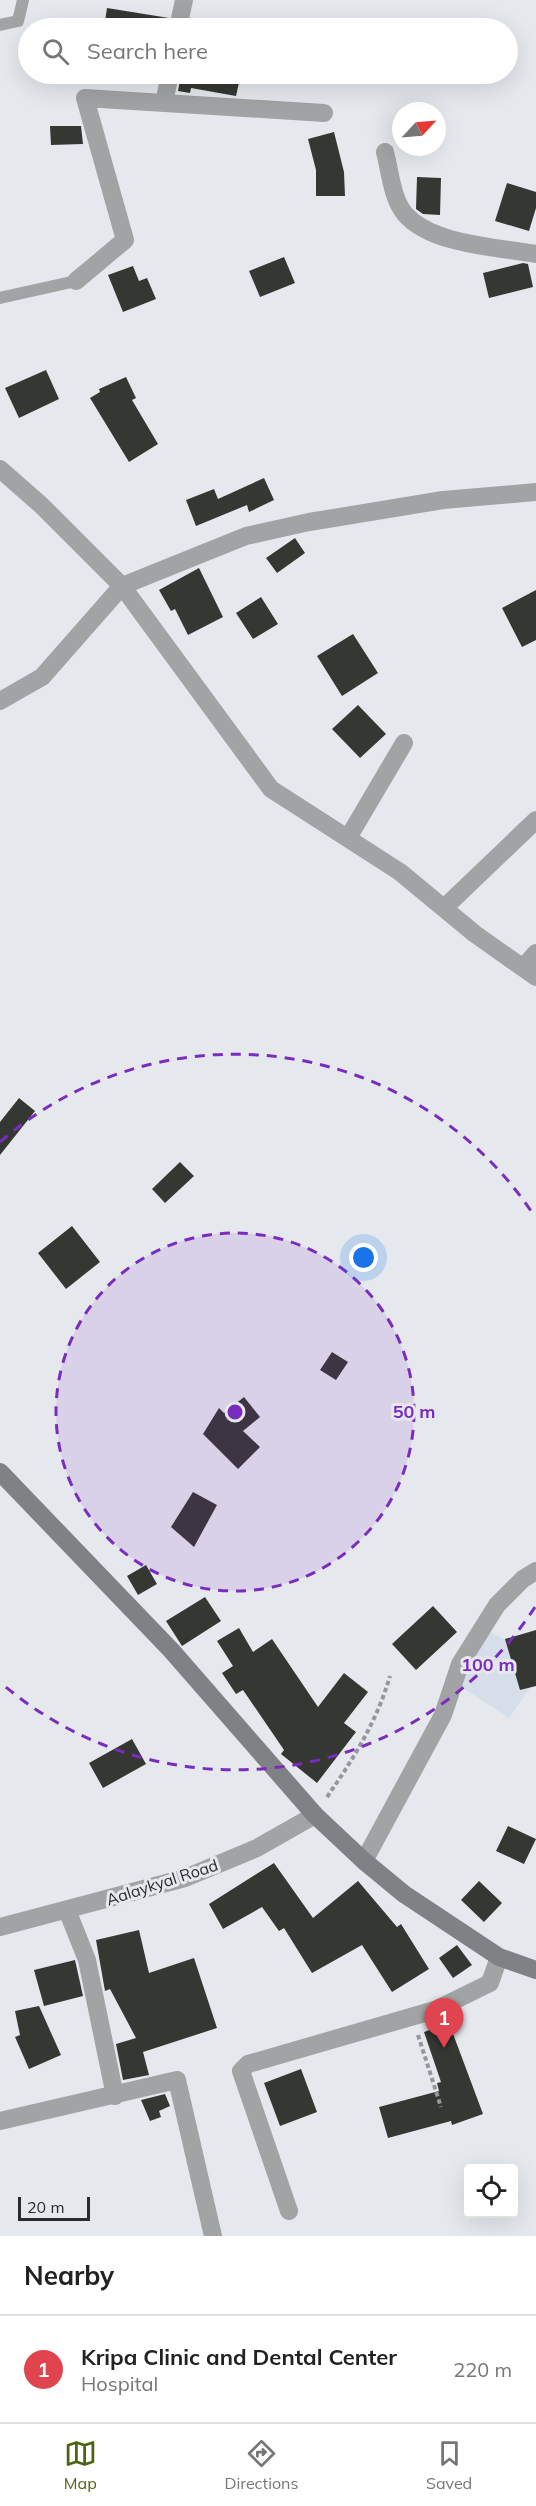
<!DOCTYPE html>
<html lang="en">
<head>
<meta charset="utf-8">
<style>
  :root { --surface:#fff; --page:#f2f2f2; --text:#222; --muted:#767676; --line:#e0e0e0; --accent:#4b6414 }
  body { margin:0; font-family:Mulish,sans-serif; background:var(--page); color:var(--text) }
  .controls { position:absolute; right:18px; bottom:18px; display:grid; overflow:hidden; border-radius:6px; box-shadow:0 6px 24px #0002 }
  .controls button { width:54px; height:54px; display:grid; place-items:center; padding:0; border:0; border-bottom:2px solid var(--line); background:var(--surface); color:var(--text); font:30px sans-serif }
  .compass { position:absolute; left:392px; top:102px; width:54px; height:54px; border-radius:50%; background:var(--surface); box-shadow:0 6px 24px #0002; rotate:64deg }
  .scale { position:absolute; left:18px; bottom:15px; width:72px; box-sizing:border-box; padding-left:6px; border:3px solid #2a2b2d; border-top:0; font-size:16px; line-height:21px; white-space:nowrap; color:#2a2b2d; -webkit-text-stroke:4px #e5e9ed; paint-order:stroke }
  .you { position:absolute; left:364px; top:1258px; width:21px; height:21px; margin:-15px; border:4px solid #fff; border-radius:50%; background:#1a73e8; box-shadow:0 0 0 9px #1a73e833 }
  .badge { display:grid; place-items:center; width:39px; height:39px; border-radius:50%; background:var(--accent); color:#fff; font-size:20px; font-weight:700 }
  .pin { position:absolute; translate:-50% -50px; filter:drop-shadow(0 2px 3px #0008) }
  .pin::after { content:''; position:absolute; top:32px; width:21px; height:18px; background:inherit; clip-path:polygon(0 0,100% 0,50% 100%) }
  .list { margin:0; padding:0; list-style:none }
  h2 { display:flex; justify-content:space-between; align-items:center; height:78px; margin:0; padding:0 24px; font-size:26px }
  h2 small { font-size:20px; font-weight:400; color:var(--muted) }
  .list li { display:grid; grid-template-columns:39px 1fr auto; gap:18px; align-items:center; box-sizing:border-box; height:108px; padding:0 24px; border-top:2px solid var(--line) }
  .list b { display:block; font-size:22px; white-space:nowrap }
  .list p { margin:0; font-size:20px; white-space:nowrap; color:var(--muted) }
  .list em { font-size:20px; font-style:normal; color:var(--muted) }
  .icon { flex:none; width:33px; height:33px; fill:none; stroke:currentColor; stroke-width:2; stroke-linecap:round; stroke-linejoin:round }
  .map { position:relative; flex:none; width:536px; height:2236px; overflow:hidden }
  .search { position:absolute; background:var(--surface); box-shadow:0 6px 24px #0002; left:18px; right:18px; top:18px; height:66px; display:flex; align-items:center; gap:15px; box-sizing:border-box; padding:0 21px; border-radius:33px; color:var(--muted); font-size:22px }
  .sheet { height:186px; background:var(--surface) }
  nav { display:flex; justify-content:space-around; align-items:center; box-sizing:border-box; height:84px; border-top:2px solid var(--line); background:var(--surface); font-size:16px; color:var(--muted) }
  nav a { display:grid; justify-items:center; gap:3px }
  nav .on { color:var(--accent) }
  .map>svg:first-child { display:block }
</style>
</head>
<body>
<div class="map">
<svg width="536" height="2236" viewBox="0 0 536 2236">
  <rect width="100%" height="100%" fill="#e5e9ed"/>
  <path fill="#d5dee9" d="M 491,1632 L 536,1656 L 536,1679 L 509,1718 L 454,1682 Z"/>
  <path fill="#353733" d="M 107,8 L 169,18 L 167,28 L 104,28 Z
    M 181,74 L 241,74 L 236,96 L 191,88 L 190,93 L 178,91 Z
    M 50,126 L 81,126 L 83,144 L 51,145 Z
    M 334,132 L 344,172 L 345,196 L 316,196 L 316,170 L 308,139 Z
    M 417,177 L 441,178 L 440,215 L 423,214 L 416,209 Z
    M 507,183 L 536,192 L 536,208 L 529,231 L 495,221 Z
    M 284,257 L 295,283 L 260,297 L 249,271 Z
    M 523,263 L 528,264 L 533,287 L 489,298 L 483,273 Z
    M 133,266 L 139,281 L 147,278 L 156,299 L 123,312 L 108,275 Z
    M 46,370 L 59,399 L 19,418 L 5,388 Z
    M 126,377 L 136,398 L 132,400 L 158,444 L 129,462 L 90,398 L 100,392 L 99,389 Z
    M 264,478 L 274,500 L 249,512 L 247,505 L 196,526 L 186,500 L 214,489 L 218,499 Z
    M 295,538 L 305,553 L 277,573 L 266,558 Z
    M 199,568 L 223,617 L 188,635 L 175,609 L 171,611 L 159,590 Z
    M 536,590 L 536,640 L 522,647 L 502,608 Z
    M 261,597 L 278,624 L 253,639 L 236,613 Z
    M 353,634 L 378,673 L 342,696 L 317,656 Z
    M 358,705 L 386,734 L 360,758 L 332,729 Z
    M 19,1098 L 35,1111 L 0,1155 L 0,1122 Z
    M 180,1162 L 194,1176 L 165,1203 L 152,1189 Z
    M 72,1226 L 100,1262 L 66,1289 L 38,1253 Z
    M 332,1352 L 348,1362 L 336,1380 L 320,1370 Z
    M 244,1397 L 260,1417 L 243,1431 L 260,1447 L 238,1469 L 203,1434 L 219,1408 L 224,1413 Z
    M 193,1492 L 217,1505 L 194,1547 L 171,1527 Z
    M 146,1565 L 157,1584 L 138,1595 L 127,1576 Z
    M 205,1597 L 221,1621 L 182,1646 L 166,1621 Z
    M 433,1606 L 457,1632 L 416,1670 L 392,1644 Z
    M 239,1628 L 253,1652 L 272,1639 L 318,1707 L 344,1673 L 368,1692 L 344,1723 L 356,1732 L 317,1783 L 281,1754 L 284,1750 L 243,1690 L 236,1694 L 222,1673 L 233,1666 L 217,1641 Z
    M 536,1630 L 536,1686 L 520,1690 L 505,1639 Z
    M 132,1739 L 146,1764 L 103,1788 L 89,1763 Z
    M 508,1826 L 536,1839 L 524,1864 L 496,1851 Z
    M 274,1863 L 313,1918 L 358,1881 L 397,1927 L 401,1924 L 429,1969 L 392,1992 L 362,1945 L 312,1973 L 284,1928 L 279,1931 L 262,1907 L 223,1929 L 209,1904 Z
    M 479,1881 L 502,1903 L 484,1922 L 461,1900 Z
    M 139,1930 L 149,1973 L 194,1958 L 217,2028 L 143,2052 L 149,2075 L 123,2080 L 116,2044 L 136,2038 L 110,1989 L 105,1991 L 96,1940 Z
    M 457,1945 L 472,1965 L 453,1978 L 439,1958 Z
    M 75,1960 L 83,1996 L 44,2006 L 34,1970 Z
    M 39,2006 L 61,2055 L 29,2069 L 15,2037 L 20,2035 L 15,2011 Z
    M 449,2023 L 483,2114 L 452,2125 L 451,2121 L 388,2138 L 379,2107 L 439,2091 L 437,2083 L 441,2082 L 424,2032 Z
    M 301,2069 L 317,2112 L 280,2126 L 264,2083 Z
    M 165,2094 L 170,2106 L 159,2111 L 161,2117 L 150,2121 L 141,2100 Z"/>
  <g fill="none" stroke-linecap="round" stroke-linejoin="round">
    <path stroke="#95979b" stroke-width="4" stroke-dasharray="4.5 3" stroke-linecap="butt" d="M 327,1797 C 354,1758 377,1721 390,1676
      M 418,2035 L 441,2107"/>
    <path stroke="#a1a3a5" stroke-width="12" d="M 0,25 L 18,21 L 23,0
      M 0,298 L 76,281"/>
    <path stroke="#a1a3a5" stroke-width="18" d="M 178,28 L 184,0
      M 164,103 L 170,74
      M 385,152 C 390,171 392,199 405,214 C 432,245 497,247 536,254
      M 76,281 L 125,240 L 85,98 L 324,113
      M 0,469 L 41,505 L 122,586 L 246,536 L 309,522 L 443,500 L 536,492
      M 0,701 L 42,677 L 122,586 L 271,789 L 400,872 L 475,934 L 536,977
      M 348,838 L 404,743
      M 444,908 L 536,820
      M 523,968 L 536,953
      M 364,1861 L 443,1715 L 460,1664 L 497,1605 L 523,1579 L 536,1571
      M 67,1910 L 87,1960 L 115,2096
      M 0,1927 L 185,1878 L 257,1848 L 315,1815
      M 0,2121 L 177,2080 L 213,2236
      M 289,2211 L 241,2071 L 248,2064 L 435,2010 L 490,1983 L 499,1957"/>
    <path stroke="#7f8184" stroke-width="18" d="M 0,1472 L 171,1650 L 315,1815 L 364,1861 L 404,1894 L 499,1957 L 536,1970"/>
  </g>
  <circle cx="235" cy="1412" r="179" fill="#7b2cbf" fill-opacity=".12"/>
  <g fill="none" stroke="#7b2cbf" stroke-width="3" stroke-dasharray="10 8">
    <circle cx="235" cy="1412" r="179"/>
    <path d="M535 1607A358 358 0 0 1 0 1682M0 1142A358 358 0 0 1 535 1217"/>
  </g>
  <g text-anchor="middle" stroke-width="6" stroke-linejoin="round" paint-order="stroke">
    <g font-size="16" fill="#2a2b2d" stroke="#e5e9ed">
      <text transform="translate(162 1882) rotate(-18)" y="6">Aalaykyal Road</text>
    </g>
  </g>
  <circle cx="235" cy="1412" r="9" fill="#7b2cbf" stroke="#e5e9ed" stroke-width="3"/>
  <g font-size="18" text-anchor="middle" font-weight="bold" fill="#7b2cbf" stroke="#e5e9ed" stroke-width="6" stroke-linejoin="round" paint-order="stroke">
    <text x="414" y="1418">50 m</text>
    <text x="488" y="1671">100 m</text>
  </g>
</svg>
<div class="controls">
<button><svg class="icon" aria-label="locate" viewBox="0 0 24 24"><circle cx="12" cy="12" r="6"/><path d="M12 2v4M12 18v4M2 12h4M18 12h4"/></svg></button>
</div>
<svg class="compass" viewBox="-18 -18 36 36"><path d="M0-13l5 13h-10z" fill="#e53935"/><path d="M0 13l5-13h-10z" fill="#767676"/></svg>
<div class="scale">20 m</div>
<div class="you"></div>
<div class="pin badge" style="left:444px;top:2048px;background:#e0444e">1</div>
<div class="search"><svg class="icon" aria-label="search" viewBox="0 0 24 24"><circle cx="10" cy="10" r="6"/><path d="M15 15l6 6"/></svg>Search here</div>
</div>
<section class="sheet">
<h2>Nearby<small></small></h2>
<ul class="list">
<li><span class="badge" style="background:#e0444e">1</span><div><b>Kripa Clinic and Dental Center</b><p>Hospital</p></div><em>220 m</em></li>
</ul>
</section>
<nav>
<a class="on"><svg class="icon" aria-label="map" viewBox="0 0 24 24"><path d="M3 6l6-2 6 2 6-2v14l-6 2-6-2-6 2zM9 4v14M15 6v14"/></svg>Map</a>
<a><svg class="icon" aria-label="directions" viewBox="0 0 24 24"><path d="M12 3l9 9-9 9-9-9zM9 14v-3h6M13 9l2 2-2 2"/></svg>Directions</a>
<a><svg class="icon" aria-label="saved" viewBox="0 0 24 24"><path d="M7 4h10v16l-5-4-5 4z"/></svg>Saved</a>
</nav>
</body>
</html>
